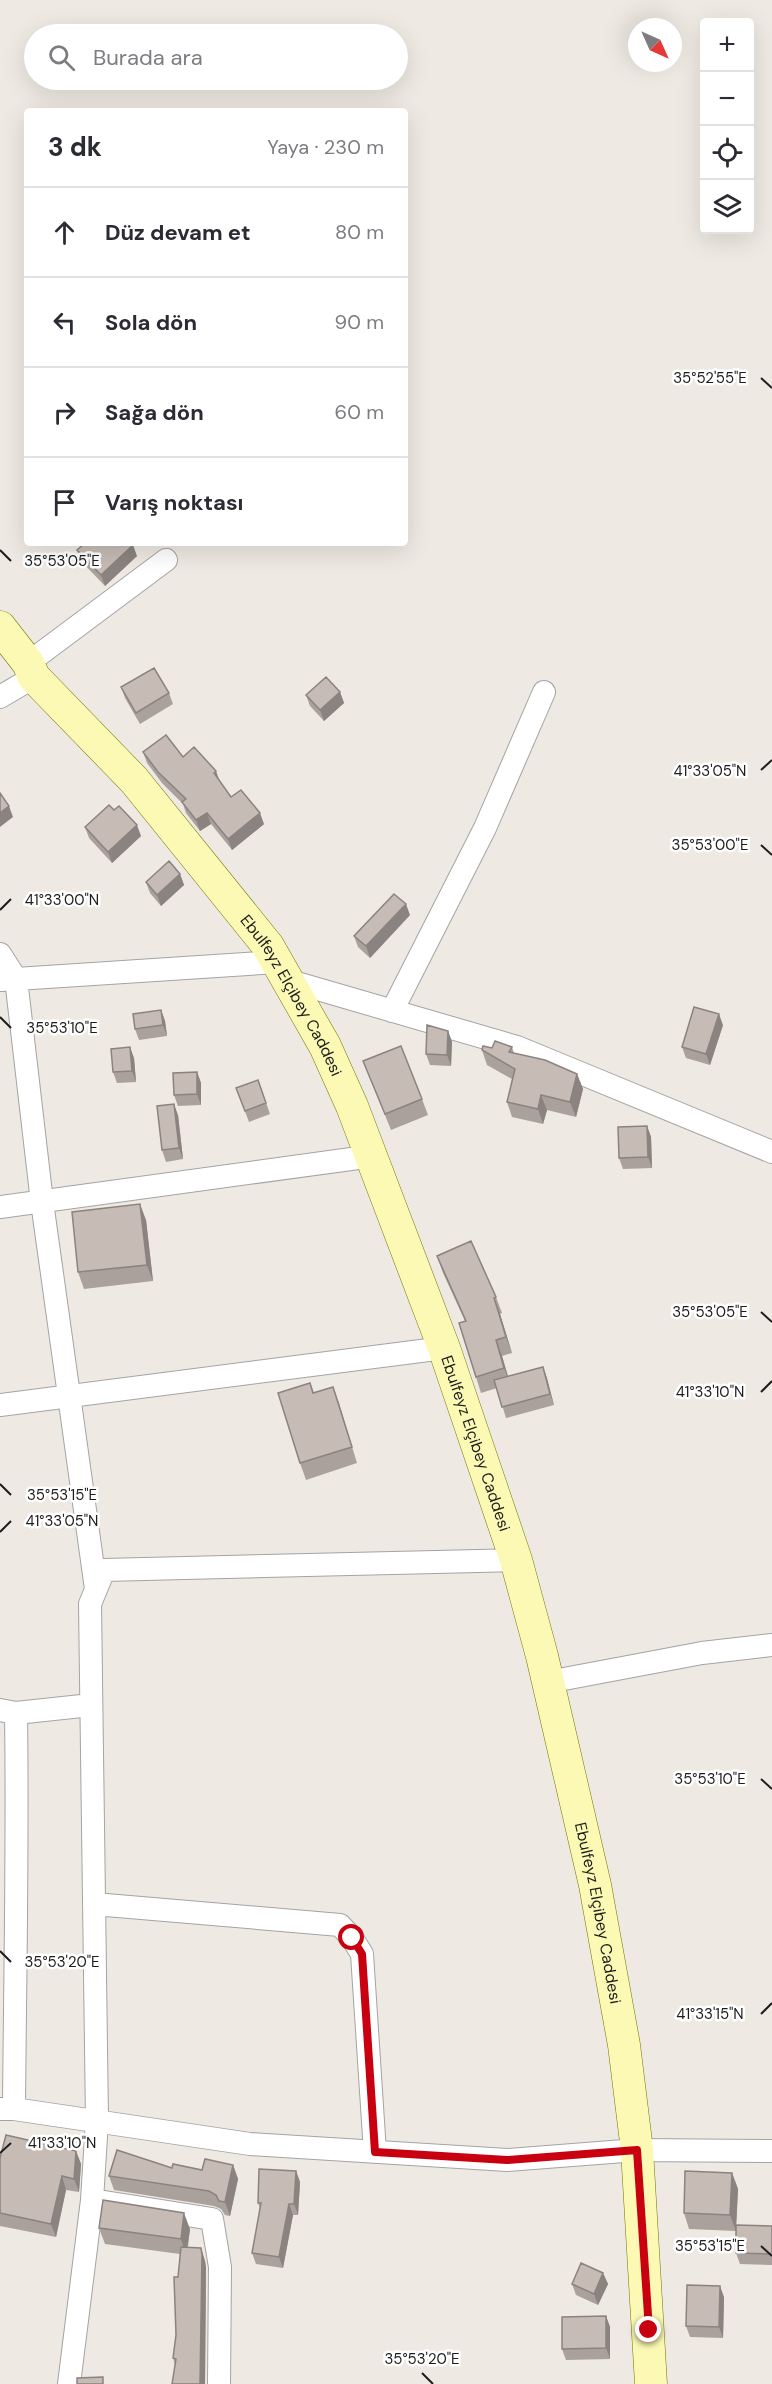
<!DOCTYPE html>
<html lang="tr">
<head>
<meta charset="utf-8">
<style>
  :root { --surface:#fff; --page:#f2f2f3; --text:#2b2b33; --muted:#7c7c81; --line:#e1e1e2 }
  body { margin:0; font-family:"DM Sans",sans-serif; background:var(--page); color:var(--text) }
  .controls { position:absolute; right:18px; top:18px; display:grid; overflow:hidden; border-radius:6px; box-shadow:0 6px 24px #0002 }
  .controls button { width:54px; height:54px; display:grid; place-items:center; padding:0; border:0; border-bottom:2px solid var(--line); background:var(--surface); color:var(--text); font:30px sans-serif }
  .compass { position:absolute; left:628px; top:18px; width:54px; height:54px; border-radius:50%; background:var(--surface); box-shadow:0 6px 24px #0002; rotate:135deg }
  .stop { position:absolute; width:18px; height:18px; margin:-14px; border:4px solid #c90010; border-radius:50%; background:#fff }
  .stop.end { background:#c90010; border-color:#fff; box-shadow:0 2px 6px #0008 }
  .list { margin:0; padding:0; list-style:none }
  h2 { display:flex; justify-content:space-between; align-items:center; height:78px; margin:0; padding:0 24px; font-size:26px }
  h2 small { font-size:20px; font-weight:400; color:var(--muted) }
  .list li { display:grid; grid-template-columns:39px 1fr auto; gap:18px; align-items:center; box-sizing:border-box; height:90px; padding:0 24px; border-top:2px solid var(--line) }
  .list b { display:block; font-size:22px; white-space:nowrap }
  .list em { font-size:20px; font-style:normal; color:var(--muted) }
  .icon { flex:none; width:33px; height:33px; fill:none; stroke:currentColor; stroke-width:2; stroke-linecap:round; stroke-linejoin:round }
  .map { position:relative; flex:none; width:772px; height:2384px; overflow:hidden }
  .search { position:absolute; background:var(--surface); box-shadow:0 6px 24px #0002; left:24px; top:24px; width:384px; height:66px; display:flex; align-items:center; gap:15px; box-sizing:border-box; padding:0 21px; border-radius:33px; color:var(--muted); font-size:22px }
  .panel { position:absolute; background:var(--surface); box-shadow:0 6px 24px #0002; left:24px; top:108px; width:384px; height:438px; border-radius:6px }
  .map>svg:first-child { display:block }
</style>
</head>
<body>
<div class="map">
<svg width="772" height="2384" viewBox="0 0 772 2384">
  <rect width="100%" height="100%" fill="#eee9e2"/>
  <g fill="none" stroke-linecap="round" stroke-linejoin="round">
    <defs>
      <path id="street" d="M 28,663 L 166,560
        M 0,697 L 34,677
        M 0,954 L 16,979 L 42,1202 L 96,1589
        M 1,980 L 277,962
        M 290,981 L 517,1047 L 772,1152
        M 392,1011 L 485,828 L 544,692
        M 0,1207 L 373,1156
        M 0,1405 L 444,1348
        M 548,1682 L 702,1653 L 772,1645
        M 0,1710 L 16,1713 L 91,1705
        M 94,1904 L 340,1925 L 352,1938 L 362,1954 L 375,2152
        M 0,2109 L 14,2109 L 250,2144 L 507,2160 L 637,2150 L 772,2151
        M 14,2109 C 15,1977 18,1845 16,1713
        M 69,2384 L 92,2200
        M 219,2384 L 220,2267 L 212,2219 L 92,2200 L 97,2121 L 90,1604 L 104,1570 L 516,1560"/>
      <g id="secondary">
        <path id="s1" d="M 0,627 L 28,663 L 34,677 L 134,780 L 268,946 L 325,1046 L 352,1106 L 444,1348 L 516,1560 L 542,1656 L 595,1885 L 624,2045 L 637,2150 L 651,2384"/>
      </g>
    </defs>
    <use href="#street" stroke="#a4a4a4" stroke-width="24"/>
    <use href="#secondary" stroke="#727602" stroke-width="33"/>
    <use href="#street" stroke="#fff" stroke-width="22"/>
    <use href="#secondary" stroke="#fbf9b3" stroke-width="32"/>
  </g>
  <path fill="#aaa19c" d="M 77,550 L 137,556 L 105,586 L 81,561 Z
    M 121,687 L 169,693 L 173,704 L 140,724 L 125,698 Z
    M 340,692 L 344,703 L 324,721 L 310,706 L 306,695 Z
    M 143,752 L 183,757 L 220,782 L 231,797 L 264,824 L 232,850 L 211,824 L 200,831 L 186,813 L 183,804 L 162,783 L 147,763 Z
    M 114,810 L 141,836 L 112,863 L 89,838 L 85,827 Z
    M 180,874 L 184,885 L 161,906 L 150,893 L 146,882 Z
    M 410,915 L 370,958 L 358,947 L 354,936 Z
    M 161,1010 L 165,1021 L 167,1036 L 139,1040 L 135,1029 Z
    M 723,1025 L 710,1065 L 686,1058 L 682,1047 Z
    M 448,1031 L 452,1042 L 451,1066 L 430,1065 L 426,1054 Z
    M 512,1047 L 514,1053 L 577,1074 L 583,1089 L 576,1117 L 547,1110 L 543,1124 L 512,1117 L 507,1102 L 512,1079 L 487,1065 L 482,1050 Z
    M 134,1058 L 136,1082 L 117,1083 L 113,1072 Z
    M 363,1061 L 422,1099 L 428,1115 L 391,1130 Z
    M 197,1072 L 201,1083 L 201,1105 L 178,1106 L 174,1095 Z
    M 258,1080 L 270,1114 L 249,1122 L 236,1088 Z
    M 178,1115 L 183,1159 L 166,1162 L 162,1150 Z
    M 647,1126 L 651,1137 L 652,1168 L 623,1169 L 619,1158 Z
    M 146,1220 L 153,1281 L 84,1289 L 78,1272 Z
    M 437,1256 L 496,1297 L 502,1313 L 500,1314 L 512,1353 L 502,1356 L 508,1376 L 543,1367 L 554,1405 L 506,1418 L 497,1388 L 481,1393 L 476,1377 L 465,1321 L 443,1273 Z
    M 310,1383 L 314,1393 L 333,1387 L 357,1463 L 306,1480 L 300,1463 Z
    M 76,2151 L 81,2164 L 79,2192 L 66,2190 L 56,2237 L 0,2226 L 0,2158 Z
    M 233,2165 L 238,2179 L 230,2216 L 225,2215 L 221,2209 L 214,2206 L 114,2190 L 109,2176 L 172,2168 L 202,2170 Z
    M 296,2171 L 300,2182 L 298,2215 L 293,2215 L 283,2268 L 256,2264 L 252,2253 L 260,2208 L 258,2203 Z
    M 732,2173 L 738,2189 L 736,2225 L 772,2226 L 772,2265 L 740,2264 L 736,2253 L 736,2231 L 689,2229 L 684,2213 Z
    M 99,2228 L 190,2229 L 188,2247 L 201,2248 L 205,2261 L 206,2268 L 205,2384 L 172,2384 L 175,2365 L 173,2358 L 176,2335 L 178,2277 L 180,2254 L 105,2244 Z
    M 603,2273 L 608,2284 L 598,2305 L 576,2295 L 572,2284 Z
    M 724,2297 L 723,2338 L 690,2337 L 686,2326 Z
    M 606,2316 L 610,2327 L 610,2359 L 566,2360 L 562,2349 Z"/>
  <path fill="#8b837f" d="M 133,545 L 137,556 L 105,586 L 101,575 Z
    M 340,692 L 344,703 L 324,721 L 320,710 Z
    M 216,771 L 220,782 L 214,773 Z
    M 9,806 L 13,817 L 0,827 L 0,813 Z
    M 207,813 L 211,824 L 200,831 L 196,820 Z
    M 260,813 L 264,824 L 232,850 L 228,839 Z
    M 137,825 L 141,836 L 112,863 L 108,852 Z
    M 180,874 L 184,885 L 161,906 L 157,895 Z
    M 406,904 L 410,915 L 370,958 L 366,946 Z
    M 161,1010 L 165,1021 L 167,1036 L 163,1025 Z
    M 719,1014 L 723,1025 L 710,1065 L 706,1054 Z
    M 448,1031 L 452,1042 L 451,1066 L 447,1055 Z
    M 130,1047 L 134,1058 L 136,1082 L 132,1071 Z
    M 197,1072 L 201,1083 L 201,1105 L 197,1094 Z
    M 577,1074 L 583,1089 L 576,1117 L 570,1102 Z
    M 541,1095 L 547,1110 L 543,1124 L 538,1109 Z
    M 174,1104 L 178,1115 L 183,1159 L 179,1148 Z
    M 647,1126 L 651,1137 L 652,1168 L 648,1157 Z
    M 140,1204 L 146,1220 L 153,1281 L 147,1265 Z
    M 494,1298 L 500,1314 L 512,1353 L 506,1337 Z
    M 496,1340 L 502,1356 L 510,1384 L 504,1368 Z
    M 543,1367 L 547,1378 L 554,1405 L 550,1394 Z
    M 333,1387 L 339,1403 L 357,1463 L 352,1447 Z
    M 76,2151 L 81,2164 L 79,2192 L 74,2179 Z
    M 233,2165 L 238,2179 L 230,2216 L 225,2202 Z
    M 296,2171 L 300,2182 L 298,2215 L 294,2204 Z
    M 732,2173 L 738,2189 L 736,2231 L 730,2215 Z
    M 62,2176 L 66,2190 L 56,2237 L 51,2224 Z
    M 289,2204 L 293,2215 L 283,2268 L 279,2257 Z
    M 184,2213 L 190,2229 L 186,2255 L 181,2239 Z
    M 201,2248 L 205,2261 L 206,2268 L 205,2384 L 200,2384 Z
    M 603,2273 L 608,2284 L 598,2305 L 594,2294 Z
    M 720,2286 L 724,2297 L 723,2338 L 719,2327 Z
    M 606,2316 L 610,2327 L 610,2359 L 606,2348 Z"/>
  <path fill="#c6bbb5" stroke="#8b837f" stroke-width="1.5" d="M 85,543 L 131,543 L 133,545 L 101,575 L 77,550 Z
    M 154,668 L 169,693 L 136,713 L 121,687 Z
    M 326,677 L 340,692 L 320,710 L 306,695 Z
    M 166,735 L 183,757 L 194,747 L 216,771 L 214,773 L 231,797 L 241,790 L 260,813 L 228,839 L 207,813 L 196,820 L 182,802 L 186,799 L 158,772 L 143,752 Z
    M 0,793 L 9,806 L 0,813 Z
    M 109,805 L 114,810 L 119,806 L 137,825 L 108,852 L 85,827 Z
    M 169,861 L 180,874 L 157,895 L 146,882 Z
    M 394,894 L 406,904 L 366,946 L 354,936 Z
    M 694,1007 L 719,1014 L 706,1054 L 682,1047 Z
    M 161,1010 L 163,1025 L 135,1029 L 133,1014 Z
    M 427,1025 L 448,1031 L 447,1055 L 426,1054 Z
    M 495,1041 L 512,1047 L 509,1052 L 545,1060 L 577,1074 L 570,1102 L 541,1095 L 538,1109 L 507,1102 L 515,1069 L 482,1050 L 483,1046 L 492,1048 Z
    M 401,1046 L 422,1099 L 385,1114 L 363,1061 Z
    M 130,1047 L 132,1071 L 113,1072 L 111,1049 Z
    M 197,1072 L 197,1094 L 174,1095 L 173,1073 Z
    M 258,1080 L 266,1103 L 245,1111 L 236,1088 Z
    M 174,1104 L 179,1148 L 162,1150 L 157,1106 Z
    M 647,1126 L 648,1157 L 619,1158 L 618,1127 Z
    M 140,1204 L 147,1265 L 78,1272 L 72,1212 Z
    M 471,1241 L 496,1297 L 494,1298 L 506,1337 L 496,1340 L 504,1368 L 476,1377 L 459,1323 L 466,1321 L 437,1256 Z
    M 543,1367 L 550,1394 L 502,1407 L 494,1380 Z
    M 310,1383 L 313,1393 L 333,1387 L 352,1447 L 300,1463 L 278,1393 Z
    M 6,2135 L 76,2151 L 74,2179 L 62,2176 L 51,2224 L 0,2213 L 0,2158 Z
    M 117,2150 L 172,2168 L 173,2164 L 202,2170 L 205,2159 L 233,2165 L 225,2202 L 219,2201 L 216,2195 L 209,2191 L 109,2176 Z
    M 259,2169 L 296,2171 L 294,2204 L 289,2204 L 279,2257 L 252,2253 L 261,2203 L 258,2203 Z
    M 685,2171 L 732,2173 L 730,2215 L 684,2213 Z
    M 103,2200 L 184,2213 L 181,2239 L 99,2228 Z
    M 736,2225 L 772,2226 L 772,2254 L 736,2253 Z
    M 181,2247 L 201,2248 L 202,2255 L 200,2384 L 172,2384 L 176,2359 L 173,2358 L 176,2335 L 174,2277 L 178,2277 Z
    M 581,2263 L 603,2273 L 594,2294 L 572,2284 Z
    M 687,2285 L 720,2286 L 719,2327 L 686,2326 Z
    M 606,2316 L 606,2348 L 562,2349 L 562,2317 Z
    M 103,2377 L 103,2384 L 77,2384 L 77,2378 Z"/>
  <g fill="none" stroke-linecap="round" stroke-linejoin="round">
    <path stroke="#c90010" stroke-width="8" d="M 352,1938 L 362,1954 L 375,2152 L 507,2160 L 637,2150 L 649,2330"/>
  </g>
  <path fill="none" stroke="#1d1d1d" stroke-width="2" d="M 761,378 L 772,388M 0,550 L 11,561M 761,770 L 772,760M 761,845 L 772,855M 0,910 L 11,899M 0,1017 L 11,1028M 761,1312 L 772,1322M 761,1392 L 772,1381M 0,1484 L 11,1495M 0,1532 L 11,1521M 761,1779 L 772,1789M 0,1951 L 11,1962M 761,2014 L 772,2003M 0,2153 L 11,2143M 761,2246 L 772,2256M 422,2373 L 433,2384"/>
  <g text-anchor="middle" stroke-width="5" stroke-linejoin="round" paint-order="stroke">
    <g font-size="16" fill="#1d1d1d" stroke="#fff">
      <text dy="6" stroke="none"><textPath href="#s1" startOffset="472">Ebulfeyz Elçibey Caddesi</textPath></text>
      <text dy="6" stroke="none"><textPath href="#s1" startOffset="958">Ebulfeyz Elçibey Caddesi</textPath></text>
      <text dy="6" stroke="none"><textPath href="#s1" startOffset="1444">Ebulfeyz Elçibey Caddesi</textPath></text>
    </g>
  </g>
  <g font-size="15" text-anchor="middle" fill="#1d1d1d" stroke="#fff" stroke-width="5" stroke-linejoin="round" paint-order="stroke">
    <text x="710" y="383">35°52'55"E</text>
    <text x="62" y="566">35°53'05"E</text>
    <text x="710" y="776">41°33'05"N</text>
    <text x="710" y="850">35°53'00"E</text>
    <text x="62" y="905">41°33'00"N</text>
    <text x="62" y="1033">35°53'10"E</text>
    <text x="710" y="1317">35°53'05"E</text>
    <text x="710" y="1397">41°33'10"N</text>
    <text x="62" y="1500">35°53'15"E</text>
    <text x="62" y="1526">41°33'05"N</text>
    <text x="710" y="1784">35°53'10"E</text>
    <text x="62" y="1967">35°53'20"E</text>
    <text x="710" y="2019">41°33'15"N</text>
    <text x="62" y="2148">41°33'10"N</text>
    <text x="710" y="2251">35°53'15"E</text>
    <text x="422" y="2364">35°53'20"E</text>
  </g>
</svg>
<div class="controls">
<button>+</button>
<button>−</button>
<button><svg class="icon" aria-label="locate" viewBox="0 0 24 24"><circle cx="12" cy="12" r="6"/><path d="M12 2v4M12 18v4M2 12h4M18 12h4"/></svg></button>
<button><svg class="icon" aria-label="layers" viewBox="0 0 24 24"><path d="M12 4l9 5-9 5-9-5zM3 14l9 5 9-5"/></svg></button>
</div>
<svg class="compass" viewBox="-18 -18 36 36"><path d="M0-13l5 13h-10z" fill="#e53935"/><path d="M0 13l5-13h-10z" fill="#7c7c81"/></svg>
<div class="stop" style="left:352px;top:1938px"></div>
<div class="stop end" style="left:649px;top:2330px"></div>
<div class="search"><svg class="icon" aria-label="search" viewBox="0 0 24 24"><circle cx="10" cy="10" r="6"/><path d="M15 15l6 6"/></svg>Burada ara</div>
<section class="panel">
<h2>3 dk<small>Yaya · 230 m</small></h2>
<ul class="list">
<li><svg class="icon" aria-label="ahead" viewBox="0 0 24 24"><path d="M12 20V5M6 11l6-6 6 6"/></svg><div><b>Düz devam et</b></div><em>80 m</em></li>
<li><svg class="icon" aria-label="left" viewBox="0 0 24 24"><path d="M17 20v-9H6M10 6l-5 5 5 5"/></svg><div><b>Sola dön</b></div><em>90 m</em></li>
<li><svg class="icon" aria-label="right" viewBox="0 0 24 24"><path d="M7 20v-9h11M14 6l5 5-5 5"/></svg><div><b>Sağa dön</b></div><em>60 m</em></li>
<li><svg class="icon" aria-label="arrive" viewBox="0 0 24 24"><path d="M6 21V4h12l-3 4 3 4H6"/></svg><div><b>Varış noktası</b></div></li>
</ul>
</section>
</div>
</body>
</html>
